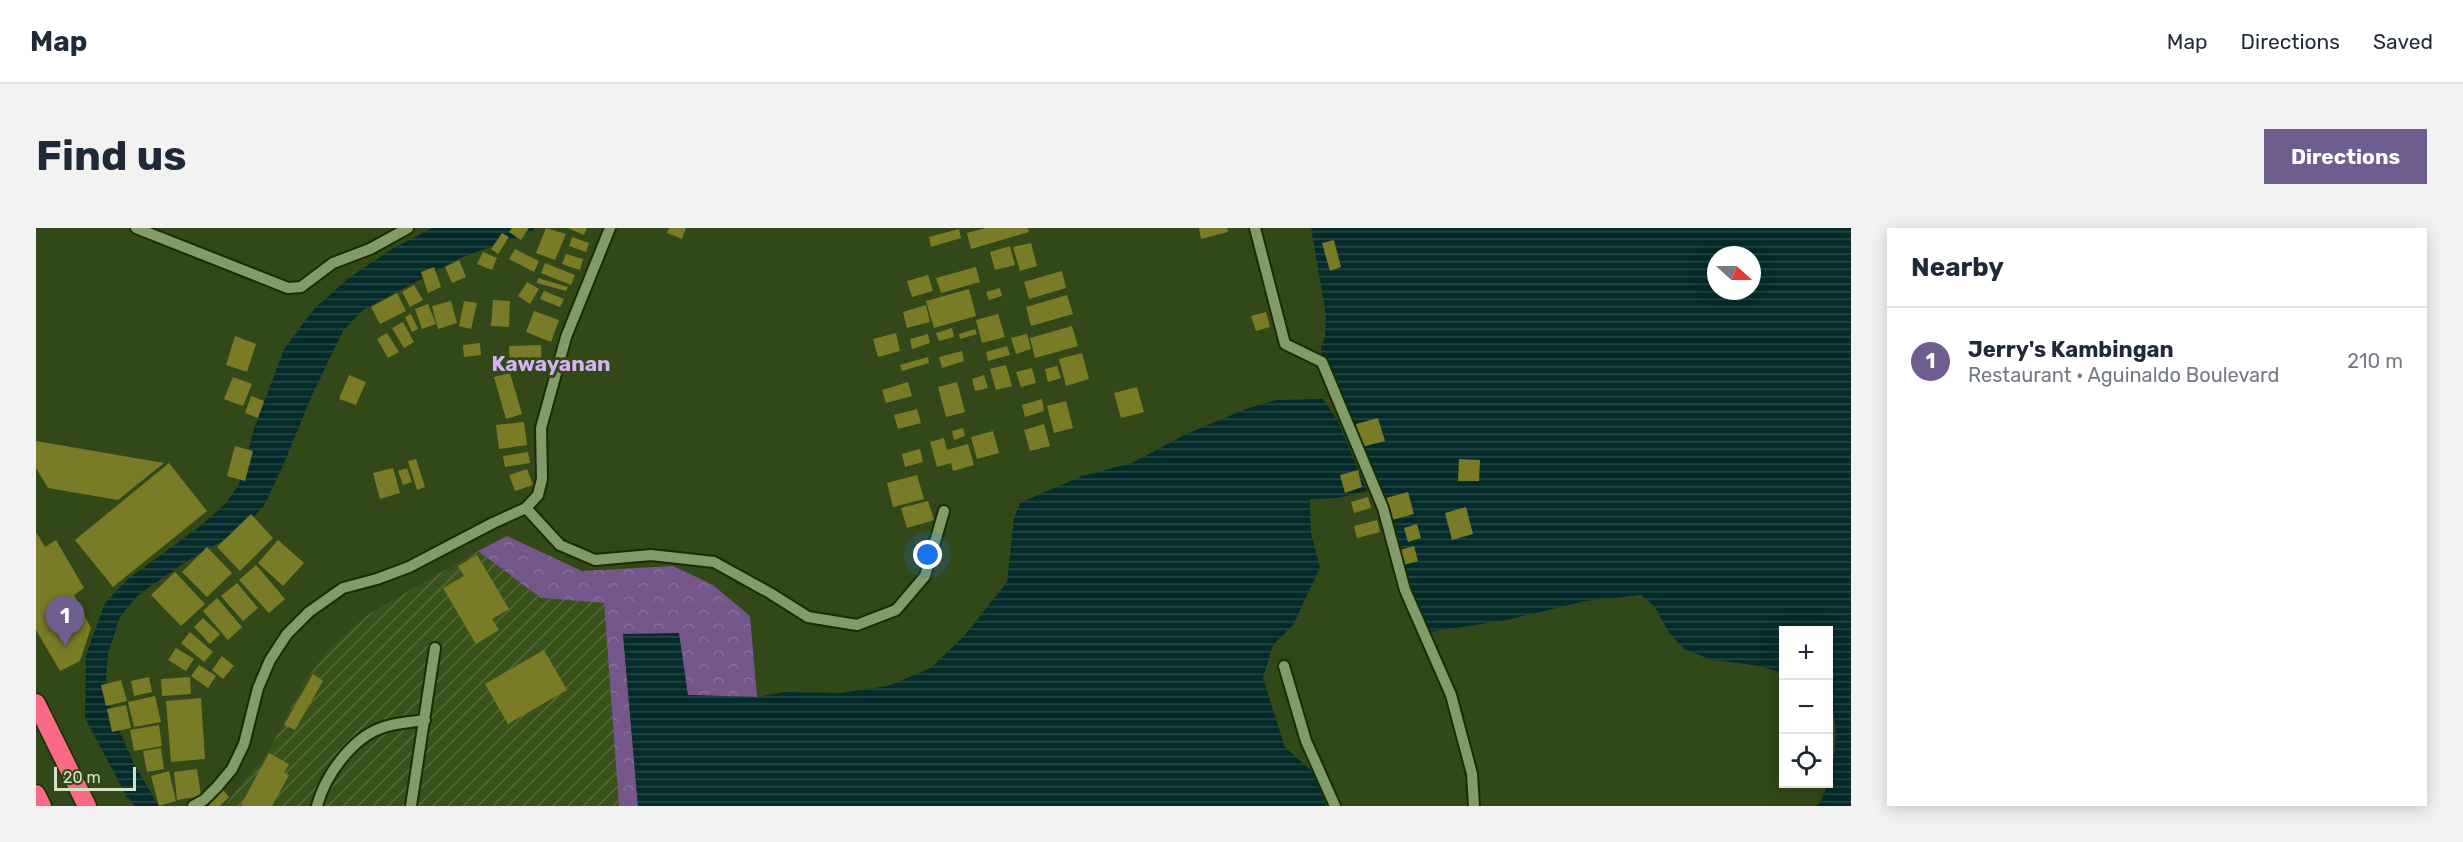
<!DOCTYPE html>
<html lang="en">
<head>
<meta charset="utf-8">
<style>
  :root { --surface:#fff; --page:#f2f2f3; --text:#1f2937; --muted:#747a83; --line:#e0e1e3; --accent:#705d90 }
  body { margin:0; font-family:Rubik,sans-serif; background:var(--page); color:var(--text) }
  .controls { position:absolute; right:18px; bottom:18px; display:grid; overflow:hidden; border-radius:0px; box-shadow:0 3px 15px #0003 }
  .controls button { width:54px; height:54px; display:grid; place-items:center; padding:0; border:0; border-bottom:2px solid var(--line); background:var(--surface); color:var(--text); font:30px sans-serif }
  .compass { position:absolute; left:1671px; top:18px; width:54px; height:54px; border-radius:50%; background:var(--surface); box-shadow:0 3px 15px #0003; rotate:111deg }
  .scale { position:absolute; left:18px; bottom:15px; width:82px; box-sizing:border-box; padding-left:6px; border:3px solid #d4e2c8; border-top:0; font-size:16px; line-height:21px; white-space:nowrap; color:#d4e2c8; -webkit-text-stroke:4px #324818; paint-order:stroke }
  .you { position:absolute; left:892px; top:327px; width:21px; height:21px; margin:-15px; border:4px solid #fff; border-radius:50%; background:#1a73e8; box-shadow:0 0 0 9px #1a73e833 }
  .badge { display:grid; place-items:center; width:39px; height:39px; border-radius:50%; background:var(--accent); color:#fff; font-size:20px; font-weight:700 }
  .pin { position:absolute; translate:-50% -50px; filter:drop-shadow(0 2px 3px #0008) }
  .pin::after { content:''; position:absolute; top:32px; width:21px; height:18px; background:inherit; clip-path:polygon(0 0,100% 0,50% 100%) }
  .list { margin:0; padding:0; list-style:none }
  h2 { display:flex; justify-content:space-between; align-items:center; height:78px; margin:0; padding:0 24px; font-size:26px }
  h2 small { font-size:20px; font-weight:400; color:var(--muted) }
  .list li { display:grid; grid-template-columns:39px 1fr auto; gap:18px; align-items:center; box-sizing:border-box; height:108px; padding:0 24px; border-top:2px solid var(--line) }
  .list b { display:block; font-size:22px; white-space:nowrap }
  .list p { margin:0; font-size:20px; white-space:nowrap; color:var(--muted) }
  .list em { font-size:20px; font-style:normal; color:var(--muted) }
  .icon { flex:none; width:33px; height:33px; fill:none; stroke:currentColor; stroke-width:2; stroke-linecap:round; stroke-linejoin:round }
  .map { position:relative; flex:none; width:1815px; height:578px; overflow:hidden; border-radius:0px }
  header { display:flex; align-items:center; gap:36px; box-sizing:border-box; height:84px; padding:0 30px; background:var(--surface); border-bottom:2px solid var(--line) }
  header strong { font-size:28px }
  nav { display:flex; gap:33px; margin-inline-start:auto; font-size:21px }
  .intro { display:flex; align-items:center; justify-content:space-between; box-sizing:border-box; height:144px; padding:0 36px }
  h1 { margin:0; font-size:42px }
  .button { padding:15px 27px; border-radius:0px; background:var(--accent); color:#fff; font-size:21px; font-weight:700 }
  main { display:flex; gap:36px; padding:0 36px }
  aside { flex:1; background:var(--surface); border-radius:0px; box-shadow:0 3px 15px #0003 }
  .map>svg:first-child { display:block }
</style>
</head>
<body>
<header>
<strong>Map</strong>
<nav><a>Map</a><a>Directions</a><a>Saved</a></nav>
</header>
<div class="intro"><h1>Find us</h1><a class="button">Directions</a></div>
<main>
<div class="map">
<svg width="1815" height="578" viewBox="0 0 1815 578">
  <defs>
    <pattern id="industrial-furrows" width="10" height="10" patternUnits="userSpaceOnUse" patternTransform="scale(1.5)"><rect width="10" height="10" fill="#39521b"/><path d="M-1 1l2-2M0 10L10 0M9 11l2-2" fill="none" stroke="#556b3b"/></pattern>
    <pattern id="forest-crowns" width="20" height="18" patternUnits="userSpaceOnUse" patternTransform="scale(1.5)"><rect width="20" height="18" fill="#75568b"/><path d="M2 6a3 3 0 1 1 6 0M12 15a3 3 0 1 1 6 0" fill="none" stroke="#886e9a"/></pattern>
    <pattern id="water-rules" width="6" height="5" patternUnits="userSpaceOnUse" patternTransform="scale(1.5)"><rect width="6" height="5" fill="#042b29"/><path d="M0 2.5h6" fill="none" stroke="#284947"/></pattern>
  </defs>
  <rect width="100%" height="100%" fill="#324818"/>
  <path fill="url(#industrial-furrows)" d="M 442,323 L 505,370 L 568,375 L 583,578 L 188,578 L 233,523 L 269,453 L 295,419 L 333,386 Z"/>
  <path fill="url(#forest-crowns)" d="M 471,308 L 546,343 L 637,338 L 677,357 L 714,388 L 721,469 L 652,467 L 587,406 L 602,578 L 583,578 L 568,375 L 505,370 L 442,323 Z"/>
  <path fill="url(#water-rules)" fill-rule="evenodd" d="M 396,0 L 499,0 L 495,4 L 425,30 L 327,82 L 307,103 L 276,167 L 249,233 L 228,278 L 204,303 L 148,335 L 101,368 L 84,389 L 72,426 L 70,449 L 72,472 L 79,493 L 98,536 L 123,578 L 99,578 L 91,569 L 49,490 L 50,427 L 69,375 L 92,351 L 167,296 L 191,274 L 203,256 L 218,201 L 248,121 L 279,80 L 314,49 L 356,21 Z
    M 1275,0 L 1815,0 L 1815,578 L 1780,578 C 1796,565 1807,492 1793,476 L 1792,403 L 1748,403 L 1747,445 L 1723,438 L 1673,431 L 1648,421 L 1632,403 L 1619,379 L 1605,367 L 1549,373 L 1471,392 L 1394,404 L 1383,382 L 1359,308 L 1285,127 L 1285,119 L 1289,109 L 1290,87 ZM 1680,27 L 1716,27 L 1716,63 L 1680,63 Z
    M 1287,171 L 1302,193 L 1331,263 L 1301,270 L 1274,271 L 1275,305 L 1284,340 L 1257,397 L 1237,417 L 1227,450 L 1249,519 L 1279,546 L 1290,578 L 602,578 L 587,406 L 643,405 L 652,467 L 721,469 L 748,464 L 804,465 L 852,458 L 895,440 L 929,407 L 971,354 L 978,290 L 984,275 L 1046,248 L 1096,235 L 1150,206 L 1210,181 L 1240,172 Z"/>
  <path fill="#7a7b27" d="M 476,0 L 493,0 L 485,12 L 473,4 Z
    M 510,0 L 530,6 L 519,32 L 500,25 Z
    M 532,0 L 551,0 L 548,7 Z
    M 633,0 L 650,0 L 646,11 L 631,5 Z
    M 950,0 L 992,0 L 993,4 L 935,21 L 931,5 Z
    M 1163,0 L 1191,0 L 1192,4 L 1165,11 Z
    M 923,1 L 925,10 L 895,19 L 893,9 Z
    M 466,5 L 473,9 L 462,26 L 455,21 Z
    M 536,9 L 553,15 L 550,24 L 533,18 Z
    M 1298,12 L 1305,39 L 1294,43 L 1286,15 Z
    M 995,15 L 1001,38 L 984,43 L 977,19 Z
    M 974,18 L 979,37 L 959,42 L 954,24 Z
    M 479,21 L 503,33 L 498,44 L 473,31 Z
    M 447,24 L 461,30 L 456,42 L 441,36 Z
    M 530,26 L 547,31 L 544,42 L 526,36 Z
    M 423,32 L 430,49 L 416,55 L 409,39 Z
    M 509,35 L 539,47 L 535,57 L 505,45 Z
    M 398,39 L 405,59 L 392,65 L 385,44 Z
    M 940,39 L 944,54 L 905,65 L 900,50 Z
    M 1026,43 L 1030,60 L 993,71 L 988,54 Z
    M 892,47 L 897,63 L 876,69 L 871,53 Z
    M 502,50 L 532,59 L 530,63 L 501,55 Z
    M 491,54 L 503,61 L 494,76 L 482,68 Z
    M 378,57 L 387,72 L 374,79 L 366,64 Z
    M 964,60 L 966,68 L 953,72 L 950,64 Z
    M 933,61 L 940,88 L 898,100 L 890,73 Z
    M 508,63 L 528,71 L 524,79 L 504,71 Z
    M 361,65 L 370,83 L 344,96 L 335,79 Z
    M 1031,67 L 1037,86 L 995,98 L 990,79 Z
    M 457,72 L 474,73 L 473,99 L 455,98 Z
    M 415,73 L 421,95 L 402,101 L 396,78 Z
    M 428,73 L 441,75 L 435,101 L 423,98 Z
    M 392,76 L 400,96 L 386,101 L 379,81 Z
    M 890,77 L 894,94 L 871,100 L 867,84 Z
    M 498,83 L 523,92 L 515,114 L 490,104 Z
    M 1230,84 L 1234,99 L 1220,103 L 1215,88 Z
    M 375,86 L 382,101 L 376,104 L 369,89 Z
    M 962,86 L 969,109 L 946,115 L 940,92 Z
    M 367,94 L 378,114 L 368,120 L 356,100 Z
    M 1036,98 L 1042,118 L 999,130 L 994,110 Z
    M 916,100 L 918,109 L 903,113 L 900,105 Z
    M 939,101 L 941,106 L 924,111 L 923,106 Z
    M 351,105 L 363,124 L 352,130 L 341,111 Z
    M 860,105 L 864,123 L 842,129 L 837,111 Z
    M 892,106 L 894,115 L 876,121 L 874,111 Z
    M 991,106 L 995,121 L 980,126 L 975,110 Z
    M 199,108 L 220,116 L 211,144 L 190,137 Z
    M 444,115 L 445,127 L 428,129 L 427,117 Z
    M 505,117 L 506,143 L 474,145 L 486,186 L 470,191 L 458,149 L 474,145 L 473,118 Z
    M 971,118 L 974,127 L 952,133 L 950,124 Z
    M 926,123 L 928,133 L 906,140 L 903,129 Z
    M 1046,125 L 1053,151 L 1030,158 L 1023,131 Z
    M 892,129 L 893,135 L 866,143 L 864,137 Z
    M 970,137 L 976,158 L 960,162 L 954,141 Z
    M 1021,138 L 1025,150 L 1012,154 L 1009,141 Z
    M 996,140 L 1000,155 L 985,159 L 980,144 Z
    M 313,147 L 330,154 L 320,177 L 303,171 Z
    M 948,147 L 952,160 L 939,163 L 936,151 Z
    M 197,149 L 216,156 L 207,178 L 188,171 Z
    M 872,154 L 876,168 L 850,175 L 846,162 Z
    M 921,154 L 929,184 L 910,189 L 902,159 Z
    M 1101,159 L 1108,184 L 1085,190 L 1078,165 Z
    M 215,168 L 228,173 L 222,190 L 209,185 Z
    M 1006,171 L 1008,183 L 989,189 L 986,177 Z
    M 1030,173 L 1037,200 L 1018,205 L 1011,178 Z
    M 881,181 L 885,195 L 862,201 L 858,187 Z
    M 1342,190 L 1349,213 L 1326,219 L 1320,196 Z
    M 488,194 L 491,217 L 463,221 L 460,197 Z
    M 1008,196 L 1014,218 L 994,223 L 988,202 Z
    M 927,200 L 929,208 L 918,212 L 916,203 Z
    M 957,203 L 963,225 L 941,231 L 935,209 Z
    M 908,210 L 911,222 L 932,216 L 938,237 L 917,243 L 915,235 L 901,239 L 894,214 Z
    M 0,213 L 128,235 L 82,272 L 12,260 L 0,240 Z
    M 199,218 L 217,223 L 209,253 L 191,248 Z
    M 884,221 L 887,234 L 869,239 L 866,226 Z
    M 492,224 L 494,235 L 469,239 L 467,228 Z
    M 380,231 L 389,259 L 381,262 L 372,233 Z
    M 1423,231 L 1444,232 L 1443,253 L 1422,253 Z
    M 133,235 L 171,283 L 77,359 L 39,312 Z
    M 357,240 L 364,265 L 344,271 L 337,245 Z
    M 371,240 L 376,254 L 367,257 L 362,243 Z
    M 491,241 L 497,257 L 479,263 L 473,247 Z
    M 1322,242 L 1326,259 L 1309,265 L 1304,247 Z
    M 881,247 L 888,271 L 857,279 L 851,255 Z
    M 1372,264 L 1378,286 L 1356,292 L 1350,270 Z
    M 1332,269 L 1335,280 L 1318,285 L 1315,274 Z
    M 892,273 L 898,292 L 871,300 L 865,280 Z
    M 1430,279 L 1437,306 L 1416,312 L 1409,285 Z
    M 215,286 L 237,310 L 204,343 L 181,319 Z
    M 1341,292 L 1344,304 L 1321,310 L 1318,298 Z
    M 1381,296 L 1385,310 L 1372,314 L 1368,300 Z
    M 0,304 L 9,319 L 20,312 L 48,360 L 38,367 L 55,400 L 44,433 L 24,443 L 0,402 Z
    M 242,312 L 268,335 L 247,358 L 222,335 Z
    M 1378,318 L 1382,333 L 1368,337 L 1364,322 Z
    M 171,319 L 196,345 L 171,369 L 146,344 Z
    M 441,327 L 473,381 L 456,391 L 463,402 L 440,416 L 407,360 L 428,348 L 422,338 Z
    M 220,337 L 249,371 L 233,385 L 203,352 Z
    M 139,344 L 169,376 L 145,398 L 115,367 Z
    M 201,355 L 222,380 L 207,393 L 185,368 Z
    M 181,370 L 206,399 L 192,412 L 167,383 Z
    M 167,390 L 184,406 L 174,416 L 158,399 Z
    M 154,404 L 177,424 L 168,434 L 145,415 Z
    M 140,420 L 158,431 L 150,443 L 132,432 Z
    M 508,422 L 531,462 L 472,496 L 449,456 Z
    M 186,428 L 198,438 L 187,451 L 176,442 Z
    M 163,437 L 180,448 L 172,460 L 155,448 Z
    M 277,446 L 287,453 L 259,502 L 248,497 Z
    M 113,449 L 116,464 L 98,468 L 95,453 Z
    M 154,449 L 155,466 L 126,468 L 125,451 Z
    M 85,452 L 91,473 L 70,478 L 65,457 Z
    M 119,468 L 125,494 L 98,499 L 92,474 Z
    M 165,470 L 169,531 L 135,534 L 130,473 Z
    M 90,477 L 95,500 L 76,504 L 71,481 Z
    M 123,497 L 126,518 L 98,523 L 94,502 Z
    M 125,520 L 128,541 L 111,544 L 107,523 Z
    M 233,525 L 253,536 L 248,545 L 253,547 L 236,578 L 207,578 L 205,577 Z
    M 161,541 L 165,568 L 141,572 L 138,544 Z
    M 133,543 L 140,573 L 123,578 L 115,548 Z
    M 186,561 L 193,569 L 184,578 L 173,578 L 171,575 Z"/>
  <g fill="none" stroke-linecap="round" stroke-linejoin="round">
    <defs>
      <path id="minor" d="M 100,0 L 252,60 L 265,59 L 297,35 L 334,21 L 372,0
        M 1219,0 L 1249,116 L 1286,134 L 1347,280 L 1369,362 L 1415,467 L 1436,546 L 1438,578
        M 490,280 L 524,317 L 559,332 L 615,327 L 678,334 L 734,365 L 772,389 L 821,397 L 860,382 L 889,348 L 908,283
        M 1248,438 L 1270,513 L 1299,578
        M 157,578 L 168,572 L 181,559 L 196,541 L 208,516 L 222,460 L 234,432 L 251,406 L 273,384 L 307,360 L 341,351 L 373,339 L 457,295 L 490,280 L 502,267 L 506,251 L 505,200 L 530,109 L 574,0
        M 281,578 C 289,548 316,509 348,499 C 360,495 376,494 389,492
        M 375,578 L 399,420"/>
      <path id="highway" d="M 0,475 L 51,578
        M 0,566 L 6,578"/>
    </defs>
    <use href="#minor" stroke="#192d00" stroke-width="14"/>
    <use href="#highway" stroke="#192d00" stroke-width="21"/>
    <use href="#minor" stroke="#829b69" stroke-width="10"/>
    <use href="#highway" stroke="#fb6987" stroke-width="18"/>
  </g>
  <g text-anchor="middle" stroke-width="6" stroke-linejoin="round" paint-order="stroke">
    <g font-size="21" font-weight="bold" fill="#d7b1f3" stroke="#324818">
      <text x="515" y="143">Kawayanan</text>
    </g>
  </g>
</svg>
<div class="controls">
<button>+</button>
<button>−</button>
<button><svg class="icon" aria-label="locate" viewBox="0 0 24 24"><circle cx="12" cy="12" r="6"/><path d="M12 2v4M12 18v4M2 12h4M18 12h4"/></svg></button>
</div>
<svg class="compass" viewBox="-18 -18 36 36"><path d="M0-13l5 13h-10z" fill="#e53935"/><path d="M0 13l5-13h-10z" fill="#747a83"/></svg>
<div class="scale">20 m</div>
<div class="you"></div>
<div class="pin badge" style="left:29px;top:418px">1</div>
</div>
<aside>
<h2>Nearby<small></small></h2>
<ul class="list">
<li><span class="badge">1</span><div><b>Jerry's Kambingan</b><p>Restaurant · Aguinaldo Boulevard</p></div><em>210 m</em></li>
</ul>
</aside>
</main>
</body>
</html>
